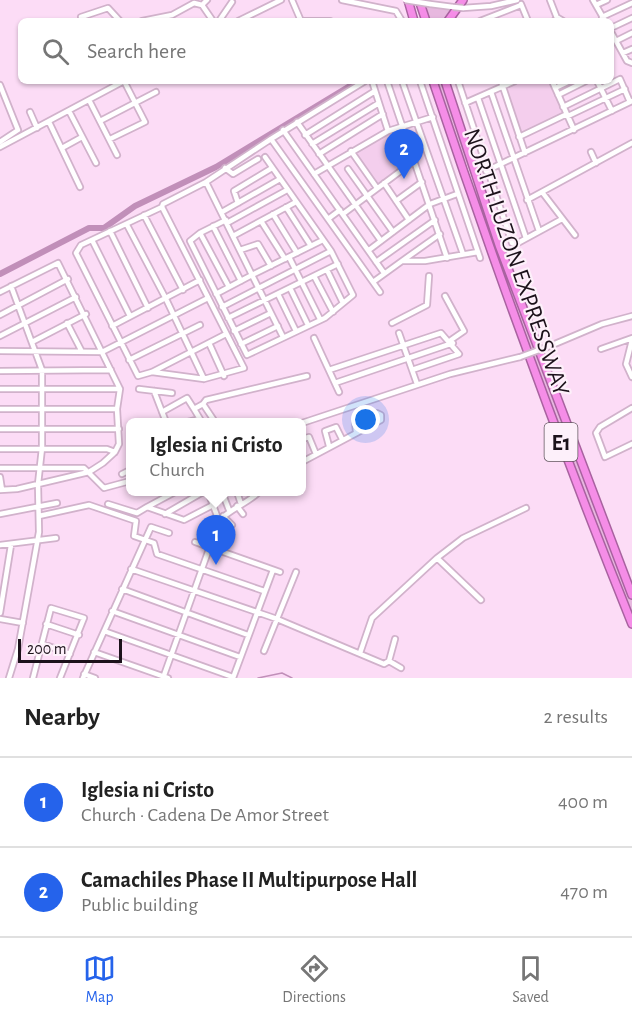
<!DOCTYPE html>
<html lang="en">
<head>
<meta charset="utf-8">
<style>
  :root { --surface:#fff; --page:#f6f6f6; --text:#222; --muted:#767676; --line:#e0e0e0; --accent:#2563eb }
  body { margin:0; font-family:"Alegreya Sans",sans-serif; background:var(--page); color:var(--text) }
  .scale { position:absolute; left:18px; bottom:15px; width:104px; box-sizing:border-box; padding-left:6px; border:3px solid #1c121b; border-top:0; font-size:16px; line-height:21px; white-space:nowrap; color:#1c121b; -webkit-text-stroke:4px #fdf0fa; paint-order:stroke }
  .you { position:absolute; left:366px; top:420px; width:21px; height:21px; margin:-15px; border:4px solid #fff; border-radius:50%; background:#1a73e8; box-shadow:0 0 0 9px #1a73e833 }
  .badge { display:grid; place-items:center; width:39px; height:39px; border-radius:50%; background:var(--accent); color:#fff; font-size:20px; font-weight:700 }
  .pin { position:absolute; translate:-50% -50px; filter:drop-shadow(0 2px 3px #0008) }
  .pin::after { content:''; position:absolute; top:32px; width:21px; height:18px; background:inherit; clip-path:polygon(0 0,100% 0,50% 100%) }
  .popup { position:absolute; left:126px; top:418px; width:180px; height:78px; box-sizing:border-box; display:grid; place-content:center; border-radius:9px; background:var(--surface); filter:drop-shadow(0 2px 4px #0005); font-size:20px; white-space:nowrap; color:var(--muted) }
  .popup b { font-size:22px; color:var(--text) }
  .popup::after { content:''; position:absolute; left:50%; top:100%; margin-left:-12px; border:12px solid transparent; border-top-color:var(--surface) }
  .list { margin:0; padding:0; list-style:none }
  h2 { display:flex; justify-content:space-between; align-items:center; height:78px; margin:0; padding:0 24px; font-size:26px }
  h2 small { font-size:20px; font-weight:400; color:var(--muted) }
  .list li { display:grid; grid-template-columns:39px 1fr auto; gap:18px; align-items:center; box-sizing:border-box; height:90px; padding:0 24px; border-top:2px solid var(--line) }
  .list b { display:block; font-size:22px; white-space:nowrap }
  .list p { margin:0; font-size:20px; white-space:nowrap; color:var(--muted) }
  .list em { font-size:20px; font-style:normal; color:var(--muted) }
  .icon { flex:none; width:33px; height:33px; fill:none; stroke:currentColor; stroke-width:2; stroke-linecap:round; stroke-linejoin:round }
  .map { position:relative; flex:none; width:632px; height:678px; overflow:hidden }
  .search { position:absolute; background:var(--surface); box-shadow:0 2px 4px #0004; left:18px; right:18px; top:18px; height:66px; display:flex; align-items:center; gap:15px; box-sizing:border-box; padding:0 21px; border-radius:9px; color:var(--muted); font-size:22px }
  .sheet { height:258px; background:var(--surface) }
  nav { display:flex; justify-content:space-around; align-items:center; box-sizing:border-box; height:84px; border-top:2px solid var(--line); background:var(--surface); font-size:16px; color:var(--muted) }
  nav a { display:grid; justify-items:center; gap:3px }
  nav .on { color:var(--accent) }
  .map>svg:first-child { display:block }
</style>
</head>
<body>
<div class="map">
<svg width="632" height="678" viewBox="0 0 632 678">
  <rect width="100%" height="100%" fill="#fcdcf6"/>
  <path fill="#f4ceed" d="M 516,81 L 550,81 L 563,113 L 521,134 L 504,86 Z
    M 396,129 L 404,129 L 415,160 L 377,187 L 352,152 Z"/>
  <path fill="#e7b8df" d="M 424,6 L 451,10 L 445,21 L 429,21 Z
    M 437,81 L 442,81 L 478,190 L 457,142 Z
    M 472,187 L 536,351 L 529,354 Z
    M 537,354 L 632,600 L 632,619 L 530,357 Z"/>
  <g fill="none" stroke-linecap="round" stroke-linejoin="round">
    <path stroke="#c18fb9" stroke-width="1.5" d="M 258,678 L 282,673 L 292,678"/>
    <path stroke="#c18fb9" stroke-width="6" d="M 0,274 L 89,228 L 104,228 L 135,206 L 216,167 L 358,81"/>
    <defs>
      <path id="minor" d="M 207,0 L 202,5 L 213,21
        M 292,0 L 301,21
        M 342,0 L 396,11 L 402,21
        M 550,0 L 557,18
        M 593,0 L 605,21
        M 430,4 L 453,7
        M 521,4 L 528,21
        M 596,5 L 607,0
        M 463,8 L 491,6 L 517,0
        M 81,17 L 108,8 L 120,21
        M 602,17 L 632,3
        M 142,21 L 172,15 L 194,3 L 202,5
        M 219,21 L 232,2
        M 238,21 L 281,0
        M 301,21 L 330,21
        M 480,21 L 521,5
        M 554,21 L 558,18 L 563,21
        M 611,28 L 632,18
        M 611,32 L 627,61 L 632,63
        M 616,41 L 632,33
        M 623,53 L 632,49
        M 365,81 L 271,139 L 380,292
        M 372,81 L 388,131
        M 387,81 L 447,258
        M 402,81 L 463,254
        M 420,81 L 480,258
        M 458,81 L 512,243 L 516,244 L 562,219
        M 501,81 L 525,153
        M 552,81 L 574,130
        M 597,81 L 612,111
        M 0,85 L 18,130 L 0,142
        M 555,88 L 570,81
        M 491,92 L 539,231
        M 558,95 L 586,81
        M 478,98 L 526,238
        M 89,100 L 117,155
        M 465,103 L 515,81
        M 563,107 L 620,79 L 630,102
        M 69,111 L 96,163
        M 30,112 L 37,128
        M 568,116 L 625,89
        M 100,121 L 156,92
        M 49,122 L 80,187
        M 297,122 L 381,241
        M 283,130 L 384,273
        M 305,135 L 375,91
        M 519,137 L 567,114
        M 110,139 L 145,122 L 124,81
        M 312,144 L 379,103
        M 0,147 L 124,81
        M 62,148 L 82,137
        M 351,151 L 377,188
        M 591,152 L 596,163
        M 319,154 L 383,114
        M 225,168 L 233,174 L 258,159
        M 348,169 L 393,232
        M 486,171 L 632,101
        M 314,174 L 388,131 L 433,117
        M 384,183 L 409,220
        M 542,192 L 575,235
        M 527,200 L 632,143
        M 396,201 L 422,182
        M 238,203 L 234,191 L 272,168
        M 162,207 L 163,204 L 206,182
        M 286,207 L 311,246
        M 222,212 L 280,179
        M 273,214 L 297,253
        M 343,214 L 414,161
        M 144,215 L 183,290
        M 328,219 L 340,210
        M 226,220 L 200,233 L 229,287
        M 261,221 L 285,259
        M 227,223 L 287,190
        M 127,225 L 166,299 L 204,379
        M 213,226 L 241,281
        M 110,231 L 148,308
        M 200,233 L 190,241 L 247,355 L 325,318 L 353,295 L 331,251 L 265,157
        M 233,236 L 296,202
        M 92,240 L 130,316
        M 240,250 L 258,244 L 271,266
        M 369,250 L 430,204 L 457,194
        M 289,257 L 320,319
        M 402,261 L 440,234
        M 376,262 L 435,220
        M 327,270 L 343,303
        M 314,276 L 333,312
        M 373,282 L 402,261 L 425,261 L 478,252
        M 290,288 L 308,325
        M 0,292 L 58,263 L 120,389 L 117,409 L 119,444 L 115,452 L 103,463 L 89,472 L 17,489 L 0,490
        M 216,294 L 252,275 L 206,182 L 271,139
        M 278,294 L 296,331
        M 445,296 L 464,331 L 451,340
        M 222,307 L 331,251
        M 0,315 L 68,279
        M 228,318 L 338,264
        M 67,323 L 81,350
        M 392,323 L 427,305 L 429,276
        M 112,326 L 200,280
        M 234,331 L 271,313
        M 399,333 L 417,384
        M 0,336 L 76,297
        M 283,337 L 252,275 L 323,240
        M 314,338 L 339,392
        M 632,340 L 626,364 L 632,377
        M 32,342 L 86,314
        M 209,343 L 224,376
        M 241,344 L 278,326
        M 550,346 L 602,324 L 632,316
        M 601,349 L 632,338
        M 0,351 L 102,352 L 208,298
        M 129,360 L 200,325
        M 329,370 L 441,333 L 459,354 L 412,370
        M 0,371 L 111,370
        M 152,372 L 204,379 L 244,368 L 162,207 L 81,245 L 76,253 L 138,376 L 152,372 L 226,334
        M 335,383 L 453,343
        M 0,389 L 120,389
        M 139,389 L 172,393
        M 154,391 L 166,422
        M 632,408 L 600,427 L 596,433 L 605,457 L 632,444
        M 0,409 L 117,409
        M 162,412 L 187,398 L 194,409
        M 188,422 L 200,419 L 194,409 L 203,404
        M 215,422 L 203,404 L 206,400 L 307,376
        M 302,423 L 450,374 L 520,357
        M 0,429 L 119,429
        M 302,439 L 309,437 L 316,454
        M 329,446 L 325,431 L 336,427 L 342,439
        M 0,449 L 107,449 L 115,452
        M 302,462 L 381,420 L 381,415 L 377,413 L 355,422 L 356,432
        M 0,468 L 84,468 L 104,488 L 130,481
        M 122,474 L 130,470
        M 0,477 L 2,490
        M 175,492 L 147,507 L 184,520 L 213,505
        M 208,492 L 219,521
        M 222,492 L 229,510
        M 237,492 L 241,504
        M 108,504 L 137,513 L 147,507
        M 237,506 L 243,514
        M 0,514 L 57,503
        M 165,514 L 203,492
        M 39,516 L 89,505 L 136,521 L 134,536 L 154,543 L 157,554 L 264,591
        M 223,516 L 232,525
        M 195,542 L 280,572
        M 0,545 L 56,538
        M 437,558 L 463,538 L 526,508
        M 131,569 L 277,619 L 384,664 L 389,661 L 401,668
        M 122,589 L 248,635
        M 112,611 L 240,657
        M 0,613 L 11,545
        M 0,619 L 23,623
        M 46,624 L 79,635
        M 104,631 L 233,677
        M 43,644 L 70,654
        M 264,651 L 296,572
        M 94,652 L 168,678
        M 360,653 L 372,618 L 437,558 L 481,600
        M 389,661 L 395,639
        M 84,674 L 95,678
        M 9,678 L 18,649 L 39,532 L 38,484 L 42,448 L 42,370 L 11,286
        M 33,678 L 51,608 L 84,618 L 60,678
        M 83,678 L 151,527 L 169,533
        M 163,678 L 219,521 C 231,508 247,504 259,492
        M 233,678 L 273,570"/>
      <path id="highway" d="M 408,0 L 414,21
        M 419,0 L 426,21
        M 448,21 L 463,0
        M 433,81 C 494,264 560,445 632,624
        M 445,81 L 499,245 L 632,595"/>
    </defs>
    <use href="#minor" stroke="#d1b2cb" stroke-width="8"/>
    <use href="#highway" stroke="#a962a0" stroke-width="10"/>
    <use href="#minor" stroke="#fff" stroke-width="4.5"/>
    <use href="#highway" stroke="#f58de7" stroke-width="7"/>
    <defs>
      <path id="minor-bridge" d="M 405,0 L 430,4
        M 453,7 L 463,8
        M 520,357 L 550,346"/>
    </defs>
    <use href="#minor-bridge" stroke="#d1b2cb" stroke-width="8" stroke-linecap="butt"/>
    <use href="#minor-bridge" stroke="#fff" stroke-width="4.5"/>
  </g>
  <g text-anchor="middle" stroke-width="4.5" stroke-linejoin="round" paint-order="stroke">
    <rect fill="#fdf0fa" stroke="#60555e" stroke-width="1.5" x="544.5" y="423" width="33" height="38" rx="4.5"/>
    <g font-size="22" font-weight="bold" fill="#1c121b">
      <text x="561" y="450">E1</text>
    </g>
    <g font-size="24" fill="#1c121b" stroke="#fdf0fa">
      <text transform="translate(517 262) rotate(71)" y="8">NORTH LUZON EXPRESSWAY</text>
    </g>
  </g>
</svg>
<div class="scale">200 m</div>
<div class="you"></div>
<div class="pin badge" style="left:216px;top:565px">1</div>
<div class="popup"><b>Iglesia ni Cristo</b>Church</div>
<div class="pin badge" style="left:404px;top:179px">2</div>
<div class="search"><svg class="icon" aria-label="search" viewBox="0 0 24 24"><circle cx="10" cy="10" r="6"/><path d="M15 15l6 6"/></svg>Search here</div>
</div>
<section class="sheet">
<h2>Nearby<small>2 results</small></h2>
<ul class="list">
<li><span class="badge">1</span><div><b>Iglesia ni Cristo</b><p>Church · Cadena De Amor Street</p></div><em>400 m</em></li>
<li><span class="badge">2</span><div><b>Camachiles Phase II Multipurpose Hall</b><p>Public building</p></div><em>470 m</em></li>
</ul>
</section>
<nav>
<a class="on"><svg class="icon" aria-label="map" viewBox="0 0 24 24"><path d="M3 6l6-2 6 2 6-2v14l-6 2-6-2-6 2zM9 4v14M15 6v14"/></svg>Map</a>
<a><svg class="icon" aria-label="directions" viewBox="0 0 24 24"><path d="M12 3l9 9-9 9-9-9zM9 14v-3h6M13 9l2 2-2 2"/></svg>Directions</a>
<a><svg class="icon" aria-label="saved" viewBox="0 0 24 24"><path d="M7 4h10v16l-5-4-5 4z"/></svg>Saved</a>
</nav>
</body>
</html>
